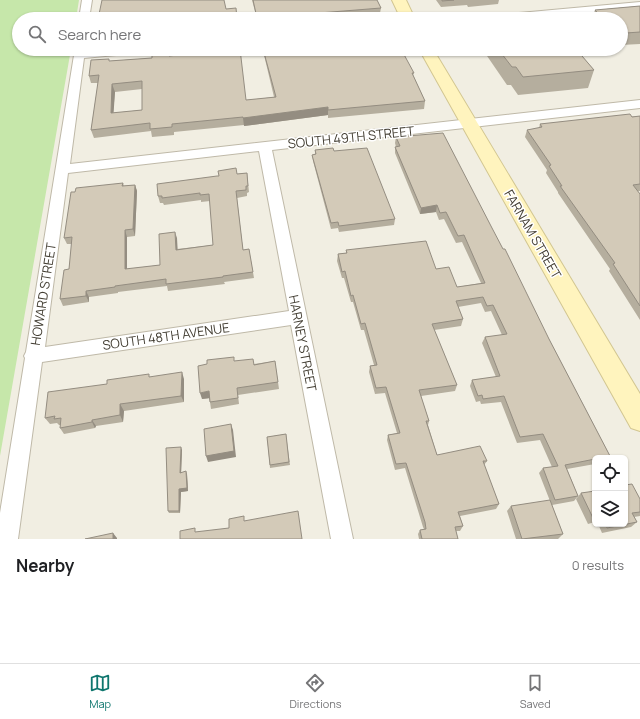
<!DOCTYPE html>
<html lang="en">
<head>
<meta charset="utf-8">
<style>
  :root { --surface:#fff; --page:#f6f6f6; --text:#202124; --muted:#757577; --line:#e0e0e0; --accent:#0f766e }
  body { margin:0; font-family:Manrope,sans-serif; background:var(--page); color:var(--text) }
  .controls { position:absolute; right:12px; bottom:12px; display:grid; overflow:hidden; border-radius:6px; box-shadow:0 1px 3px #0004 }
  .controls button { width:36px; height:36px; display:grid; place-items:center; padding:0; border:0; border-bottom:1px solid var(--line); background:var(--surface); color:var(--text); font:20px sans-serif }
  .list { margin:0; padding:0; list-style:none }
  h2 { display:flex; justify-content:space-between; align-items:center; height:52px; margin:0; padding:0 16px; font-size:17px }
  h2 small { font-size:13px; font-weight:400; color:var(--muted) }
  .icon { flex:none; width:22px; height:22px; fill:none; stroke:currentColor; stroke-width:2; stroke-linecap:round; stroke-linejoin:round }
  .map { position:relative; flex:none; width:640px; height:539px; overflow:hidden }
  .search { position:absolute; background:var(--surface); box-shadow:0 1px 3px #0004; left:12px; right:12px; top:12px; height:44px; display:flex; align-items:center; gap:10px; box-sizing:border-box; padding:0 14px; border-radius:22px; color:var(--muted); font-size:15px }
  .sheet { height:124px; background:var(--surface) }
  nav { display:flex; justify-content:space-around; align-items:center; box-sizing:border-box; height:56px; border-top:1px solid var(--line); background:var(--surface); font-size:11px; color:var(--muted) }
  nav a { display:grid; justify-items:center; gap:2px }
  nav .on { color:var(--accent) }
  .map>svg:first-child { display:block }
</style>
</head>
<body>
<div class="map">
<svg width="640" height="539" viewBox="0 0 640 539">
  <rect width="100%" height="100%" fill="#f1eee2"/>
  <path fill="#c6e7aa" d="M 0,0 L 79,0 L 76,19 L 19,19 L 19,49 L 71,49 L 0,456 Z"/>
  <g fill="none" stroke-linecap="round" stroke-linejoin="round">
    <defs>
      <path id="minor" d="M 82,0 L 92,0 L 89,19 L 79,19 Z
        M 640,2 L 640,8 L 519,19 L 480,19 L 485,16 Z
        M 75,49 L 85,49 L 85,51 L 110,49 L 153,49 L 148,52 L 84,58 L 70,164 L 640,100 L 640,108 L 272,150 L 353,539 L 331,539 L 291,325 L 42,362 L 18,539 L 0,539 L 0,513 L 25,358 L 24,356 L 26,352 ZM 259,151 L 289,311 L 45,347 L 68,173 Z"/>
      <path id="secondary" d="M 392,0 L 406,0 L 415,19 L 401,19 Z
        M 419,49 L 433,49 L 640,394 L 640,431 L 631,428 Z"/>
    </defs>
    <use href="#minor" stroke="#bfb9a8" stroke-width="2"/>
    <use href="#secondary" stroke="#d2c691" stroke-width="2"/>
    <use href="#minor" fill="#fff" fill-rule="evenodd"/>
    <use href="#secondary" fill="#fff4be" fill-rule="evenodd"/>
  </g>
  <path fill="#b5ae9e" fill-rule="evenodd" d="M 252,0 L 377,0 L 381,8 L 380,13 L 303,19 L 257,19 Z
    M 436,0 L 499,0 L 498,4 L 468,7 L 467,5 L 441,7 Z
    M 640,6 L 640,44 L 621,45 L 621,19 L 592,19 L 595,10 Z
    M 263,49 L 414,73 L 413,75 L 425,101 L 424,109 L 328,118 L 328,115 L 244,126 L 244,125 L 174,132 L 174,135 L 152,137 L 151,131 L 94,138 L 91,130 L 98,83 L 91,83 L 89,76 L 110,61 L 152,58 L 169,52 L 170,56 L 246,100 L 274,97 L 264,55 ZM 142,89 L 142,110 L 113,113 L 115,92 Z
    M 485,49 L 576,49 L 594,70 L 588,88 L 518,95 L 511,85 L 507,85 L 485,53 Z
    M 640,116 L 640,191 L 638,191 L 640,194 L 640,320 L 609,271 L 610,269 L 558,193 L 558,192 L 546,173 L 547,170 L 525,137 L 527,130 L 539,128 L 540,124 Z
    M 396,137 L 549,339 L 610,456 L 609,458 L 595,458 L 595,464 L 567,469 L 578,496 L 574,501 L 552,505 L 563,534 L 558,539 L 516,539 L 507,511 L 511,506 L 550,501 L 539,473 L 543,468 L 552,467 L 540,440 L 517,443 L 501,402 L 481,404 L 480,401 L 476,402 L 470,386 L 472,380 L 496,377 L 482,343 L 485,337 L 502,335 L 491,311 L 485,312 L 481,303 L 458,307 L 463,319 L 461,326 L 434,330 L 457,385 L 455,391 L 421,396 L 429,421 L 428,425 L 437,455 L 487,461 L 484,465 L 499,504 L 496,509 L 460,516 L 463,526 L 460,531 L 456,531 L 458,539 L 419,539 L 418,534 L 420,530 L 424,529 L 423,527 L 405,468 L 395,470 L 387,440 L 388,435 L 397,433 L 385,393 L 375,394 L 369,372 L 370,366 L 374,365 L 364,330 L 361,330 L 353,302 L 351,302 L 344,278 L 342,278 L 337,261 L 338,254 L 346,253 L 346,250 L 436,269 L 457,287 L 481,283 L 462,242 L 456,243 L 444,219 L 439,220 L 436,212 L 420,214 L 395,153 L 395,147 L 396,147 L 395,143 Z
    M 315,150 L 334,151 L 395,219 L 394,225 L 339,232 L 338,228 L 331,229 L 313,161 L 312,155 L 315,154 Z
    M 247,173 L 249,192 L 247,193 L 247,196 L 237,198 L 243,250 L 249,249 L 254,278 L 224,282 L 225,284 L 168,291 L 167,286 L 118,292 L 118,293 L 89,297 L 89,302 L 63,306 L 60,299 L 69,269 L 72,244 L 67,244 L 64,238 L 123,183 L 124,186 L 135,185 L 137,191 L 135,236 L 127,237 L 127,269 L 160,265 L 177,238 L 177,249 L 213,245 L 210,201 L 201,202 L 201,200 L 164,205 L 163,203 L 160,203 L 158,196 L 237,174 Z
    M 235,361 L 254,364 L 275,361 L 279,389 L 238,395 L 239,404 L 211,409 L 210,402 L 209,398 L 202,399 Z
    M 150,377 L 184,379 L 184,402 L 124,411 L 123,422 L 96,426 L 95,428 L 64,434 L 60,428 L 60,425 L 59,425 L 57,423 L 50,424 L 45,418 L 107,384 Z
    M 286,434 L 290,465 L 270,468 L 267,437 Z
    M 182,450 L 181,472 L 187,474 L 188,491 L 181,492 L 180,513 L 169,513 L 168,511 Z
    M 595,491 L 595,522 L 588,524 L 576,499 L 581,493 Z
    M 640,499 L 640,516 L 634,517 L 637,522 L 631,527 L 602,533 L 598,524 L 625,524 Z"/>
  <path fill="#948d81" d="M 112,84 L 115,92 L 113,121 L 111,113 Z
    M 328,107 L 328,115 L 244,126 L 243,118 Z
    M 135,185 L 137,191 L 135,236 L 133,229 Z
    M 437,205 L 436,212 L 420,214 L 421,208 Z
    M 125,230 L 127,237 L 127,275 L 125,269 Z
    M 175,232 L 177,238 L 178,256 L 176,250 Z
    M 86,291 L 89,297 L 89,302 L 86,296 Z
    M 182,372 L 184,379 L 184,402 L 181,396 Z
    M 209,391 L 211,398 L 202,399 L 200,393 Z
    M 120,404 L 124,411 L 123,422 L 120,415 Z
    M 92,420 L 96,426 L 95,428 L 92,422 Z
    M 231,424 L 233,430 L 236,457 L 208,462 L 206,456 Z
    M 181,447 L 182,450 L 181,476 L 180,473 Z
    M 186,471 L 187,474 L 188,491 L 181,492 L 180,513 L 179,511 L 179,489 Z
    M 113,533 L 117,538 L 117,539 L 113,539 Z"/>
  <path fill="#d3cab8" stroke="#948d81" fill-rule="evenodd" d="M 102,0 L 224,0 L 226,9 L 236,8 L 237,19 L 98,19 Z
    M 253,0 L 377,0 L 381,8 L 257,18 Z
    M 442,0 L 454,0 L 442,1 Z
    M 640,6 L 640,32 L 626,33 L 621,28 L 621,19 L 603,19 L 595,10 Z
    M 216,49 L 240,49 L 246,100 L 276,97 L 263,49 L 401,49 L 414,73 L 412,73 L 425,101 L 328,110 L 328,107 L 243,118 L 243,117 L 172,124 L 172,127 L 150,129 L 150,123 L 91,130 L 99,75 L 89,76 L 91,60 L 109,59 L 109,61 L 152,58 L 152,54 L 169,52 L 169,56 L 203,52 L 203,50 ZM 142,81 L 142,110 L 111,113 L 112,84 Z
    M 498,49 L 576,49 L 594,70 L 523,77 L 516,67 L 512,67 Z
    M 630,114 L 632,117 L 640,116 L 640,184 L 633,185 L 640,194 L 640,306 L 613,264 L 615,263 L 560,186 L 562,186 L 549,166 L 551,165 L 527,130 L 542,127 L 540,124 Z
    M 443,133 L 492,228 L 503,249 L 505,249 L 549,339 L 610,456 L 602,458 L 595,458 L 595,459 L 565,465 L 578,496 L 555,500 L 543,468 L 558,466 L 543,434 L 520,437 L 504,396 L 483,399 L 482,395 L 478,396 L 472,380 L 500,376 L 485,337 L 507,334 L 493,305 L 487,306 L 483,297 L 456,301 L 463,319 L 432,324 L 457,385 L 419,390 L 429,421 L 426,421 L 437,455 L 480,446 L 487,461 L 483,461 L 499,504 L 458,512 L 463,526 L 455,527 L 458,539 L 422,539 L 420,530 L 426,529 L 425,522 L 406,463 L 396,464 L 388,435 L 400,433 L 386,387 L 376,388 L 370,366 L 377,365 L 365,323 L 361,324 L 353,295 L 351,296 L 345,271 L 342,272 L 338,254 L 347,253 L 346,250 L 426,241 L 436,269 L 449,267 L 457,287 L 485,283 L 464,235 L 458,236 L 446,212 L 440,213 L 437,205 L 421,208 L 395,147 L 400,146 L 396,137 Z
    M 333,148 L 334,151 L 367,148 L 395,219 L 339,226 L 338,222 L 331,223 L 312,155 L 316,154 L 315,150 Z
    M 236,168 L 237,174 L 247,173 L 248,186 L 246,186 L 246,190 L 236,191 L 243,250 L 249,249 L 253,272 L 223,276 L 223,277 L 166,284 L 166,279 L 115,286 L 115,287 L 86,291 L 86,296 L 60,299 L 64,270 L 69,269 L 72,237 L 64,238 L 71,192 L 75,192 L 76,188 L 123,183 L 122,186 L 135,185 L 133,229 L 125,230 L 125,269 L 160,265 L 159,234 L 175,232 L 176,250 L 213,245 L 209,194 L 200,195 L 200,193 L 162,198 L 162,196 L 158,196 L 157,184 L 217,176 L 219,176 L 218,171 Z
    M 234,357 L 234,361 L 253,359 L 254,365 L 275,361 L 278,382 L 237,388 L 238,398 L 210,402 L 209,391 L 200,393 L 198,366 L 207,364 L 207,360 Z
    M 182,372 L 181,396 L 120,404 L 120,415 L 92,420 L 92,422 L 60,428 L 61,418 L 54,419 L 55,416 L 45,418 L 48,392 L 107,384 L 107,380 L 149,374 L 149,377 Z
    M 231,424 L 234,451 L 206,456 L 204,429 Z
    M 286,434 L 289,462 L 270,465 L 267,437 Z
    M 181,447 L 180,473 L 186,471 L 187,488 L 179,489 L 179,511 L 168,511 L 166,448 Z
    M 632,484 L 640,499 L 640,512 L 632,513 L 637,522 L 607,528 L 606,524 L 625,524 L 625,485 Z
    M 595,491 L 595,518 L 593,518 L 581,493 Z
    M 550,500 L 563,534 L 522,539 L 511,506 Z
    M 298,511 L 302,539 L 180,539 L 180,531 L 195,528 L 195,532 L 229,528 L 229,519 L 244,516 L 244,521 Z
    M 113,533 L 113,539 L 85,539 Z"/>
  <g text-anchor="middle" stroke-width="3" stroke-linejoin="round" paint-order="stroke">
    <g font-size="13" fill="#433e33" stroke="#fff">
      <text transform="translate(351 137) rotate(-6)" y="5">SOUTH 49TH STREET</text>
      <text transform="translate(533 234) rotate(60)" y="5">FARNAM STREET</text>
      <text transform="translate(43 294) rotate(-81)" y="5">HOWARD STREET</text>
      <text transform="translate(166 336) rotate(-8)" y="5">SOUTH 48TH AVENUE</text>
      <text transform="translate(303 343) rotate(79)" y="5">HARNEY STREET</text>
    </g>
  </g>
</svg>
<div class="controls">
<button><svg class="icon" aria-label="locate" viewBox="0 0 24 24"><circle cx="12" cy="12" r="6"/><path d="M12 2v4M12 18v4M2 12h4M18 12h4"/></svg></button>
<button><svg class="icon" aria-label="layers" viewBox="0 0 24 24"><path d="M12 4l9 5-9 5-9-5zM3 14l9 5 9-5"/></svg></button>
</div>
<div class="search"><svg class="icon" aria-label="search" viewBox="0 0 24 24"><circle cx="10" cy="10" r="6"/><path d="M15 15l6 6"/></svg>Search here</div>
</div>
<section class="sheet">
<h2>Nearby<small>0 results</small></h2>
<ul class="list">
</ul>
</section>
<nav>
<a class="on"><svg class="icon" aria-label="map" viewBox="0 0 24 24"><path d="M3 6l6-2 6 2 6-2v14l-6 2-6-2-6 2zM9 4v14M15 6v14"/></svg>Map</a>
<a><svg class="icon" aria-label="directions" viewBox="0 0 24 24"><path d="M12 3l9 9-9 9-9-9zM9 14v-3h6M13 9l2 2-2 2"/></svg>Directions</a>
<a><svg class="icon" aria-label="saved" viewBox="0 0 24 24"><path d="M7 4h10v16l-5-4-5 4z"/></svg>Saved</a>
</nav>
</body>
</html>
